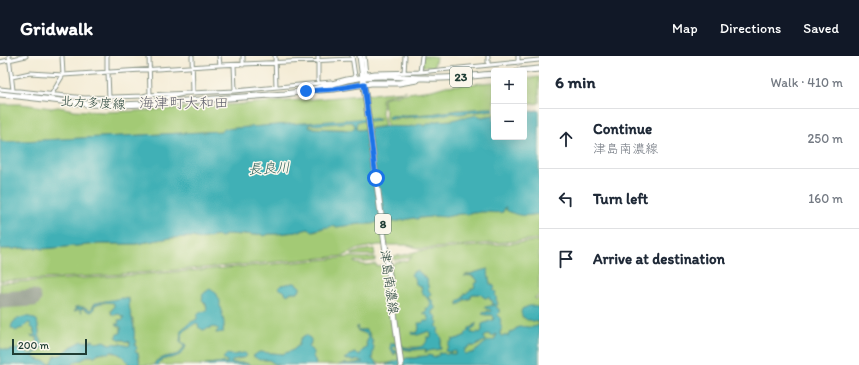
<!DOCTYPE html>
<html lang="en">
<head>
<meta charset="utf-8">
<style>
  :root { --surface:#fff; --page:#f2f2f3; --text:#1f2937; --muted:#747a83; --line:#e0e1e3; --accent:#111827 }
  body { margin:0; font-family:Itim,"Klee One",sans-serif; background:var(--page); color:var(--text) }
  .controls { position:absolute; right:12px; top:12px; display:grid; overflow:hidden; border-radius:4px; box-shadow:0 4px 16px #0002 }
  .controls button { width:36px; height:36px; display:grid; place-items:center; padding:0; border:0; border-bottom:1px solid var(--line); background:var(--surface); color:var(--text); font:20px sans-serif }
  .scale { position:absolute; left:12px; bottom:10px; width:75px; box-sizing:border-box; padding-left:4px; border:2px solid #1f3d34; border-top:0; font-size:11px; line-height:14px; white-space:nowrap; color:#1f3d34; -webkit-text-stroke:3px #fbf7ec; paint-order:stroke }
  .stop { position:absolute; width:12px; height:12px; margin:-9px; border:3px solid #1a73e8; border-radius:50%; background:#fff }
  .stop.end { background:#1a73e8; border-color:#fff; box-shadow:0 1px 4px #0008 }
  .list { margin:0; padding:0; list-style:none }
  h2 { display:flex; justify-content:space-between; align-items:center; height:52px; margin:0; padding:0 16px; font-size:17px }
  h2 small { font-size:13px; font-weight:400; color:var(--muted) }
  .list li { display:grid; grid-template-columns:26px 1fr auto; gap:12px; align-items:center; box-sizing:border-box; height:60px; padding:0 16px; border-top:1px solid var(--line) }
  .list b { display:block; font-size:15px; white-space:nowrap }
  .list p { margin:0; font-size:13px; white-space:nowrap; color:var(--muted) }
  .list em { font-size:13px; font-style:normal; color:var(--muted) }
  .icon { flex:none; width:22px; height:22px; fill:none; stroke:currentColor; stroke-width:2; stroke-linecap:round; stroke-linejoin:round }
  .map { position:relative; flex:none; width:539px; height:309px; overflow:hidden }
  header { display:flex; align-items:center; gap:24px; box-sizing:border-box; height:56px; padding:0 20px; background:var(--accent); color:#fff }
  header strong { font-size:19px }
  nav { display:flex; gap:22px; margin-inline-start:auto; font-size:14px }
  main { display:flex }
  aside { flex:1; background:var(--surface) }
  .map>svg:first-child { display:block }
</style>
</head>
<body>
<header>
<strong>Gridwalk</strong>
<nav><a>Map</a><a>Directions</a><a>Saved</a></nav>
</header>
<main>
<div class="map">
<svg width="539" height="309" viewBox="0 0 539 309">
  <rect width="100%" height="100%" fill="#fbf7ec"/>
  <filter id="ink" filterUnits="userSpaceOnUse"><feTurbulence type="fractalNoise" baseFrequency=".025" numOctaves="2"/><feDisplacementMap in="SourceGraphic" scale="8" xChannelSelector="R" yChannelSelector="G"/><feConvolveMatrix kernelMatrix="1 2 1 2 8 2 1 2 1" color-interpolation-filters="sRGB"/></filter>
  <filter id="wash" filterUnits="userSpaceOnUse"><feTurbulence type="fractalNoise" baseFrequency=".012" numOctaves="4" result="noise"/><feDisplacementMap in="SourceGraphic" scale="16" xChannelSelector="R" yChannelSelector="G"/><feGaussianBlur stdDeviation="0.9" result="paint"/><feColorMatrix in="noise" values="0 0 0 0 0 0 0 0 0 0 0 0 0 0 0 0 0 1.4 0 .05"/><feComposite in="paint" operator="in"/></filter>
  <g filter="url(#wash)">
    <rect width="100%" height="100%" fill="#f4ecd6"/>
    <path fill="#a3ca75" stroke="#618454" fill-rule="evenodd" d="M 423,0 L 432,0 L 436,1 L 434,11 L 422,10 Z
      M 539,21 L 539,47 L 524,49 L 524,23 Z
      M 494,26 L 494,52 L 457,54 L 447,56 L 442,56 L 431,58 L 389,60 L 388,61 L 389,63 L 396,63 L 400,61 L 404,62 L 422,60 L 433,60 L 443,58 L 453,57 L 461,58 L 494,54 L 494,59 L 481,61 L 477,59 L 469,61 L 463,61 L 453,64 L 438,65 L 430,67 L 424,70 L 420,67 C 418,68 417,70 415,70 C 410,71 393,71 388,70 C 384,63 385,62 386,55 L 384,53 L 383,43 L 387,41 L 408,37 L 432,34 L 446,30 Z
      M 405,35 L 406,35 L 382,41 L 382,57 L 385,70 L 358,74 L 356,71 L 356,66 L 379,64 L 381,62 L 223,73 L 223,75 L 1,86 L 1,84 L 0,83 L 1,81 L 0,80 L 0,48 L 21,48 L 52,52 L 58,51 L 74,54 L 104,56 L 136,55 L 303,44 Z
      M 351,66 L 355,69 L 354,73 L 349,74 L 343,73 L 310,72 L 308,69 Z
      M 504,151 L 506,151 L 506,154 C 518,160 526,160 539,158 L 539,183 L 421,193 L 408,189 L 378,189 L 358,193 L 344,200 C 229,210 115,220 0,225 L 0,193 L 13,193 L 21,192 L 40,192 L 42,193 L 99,188 L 136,188 L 170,182 L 192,181 L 200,183 L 218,180 L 221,181 L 229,178 L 242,179 L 246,178 L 254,179 L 260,178 L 264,180 L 269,178 L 276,178 L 296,176 L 308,173 L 314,175 L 330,170 L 336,171 L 361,168 L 369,168 L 380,165 L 394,166 L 414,162 L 417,163 L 419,162 C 424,162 429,161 435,160 C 439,160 443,161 448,160 C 455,159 469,156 476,157 C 482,154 494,158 503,156 Z
      M 539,185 L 539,239 L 534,242 L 536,243 L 539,241 L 539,252 C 532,249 528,250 522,253 L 522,261 C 528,264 533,264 539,267 L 539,269 C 531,274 524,269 517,272 C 512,274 517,273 512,276 C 510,277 509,278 508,280 L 501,280 L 500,278 L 501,274 L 500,268 L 501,266 L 500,264 L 500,262 L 497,259 L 499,257 L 499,253 L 496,251 L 498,248 L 496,243 L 497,241 L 495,240 L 495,235 L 493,234 L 494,232 C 489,226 488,221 488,213 L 484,214 L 465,219 L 464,220 C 469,219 476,220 478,226 L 474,228 L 475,231 C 470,233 468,237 464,239 L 464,240 L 461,244 L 458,246 L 458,249 L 462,247 L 464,244 L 470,243 L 472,238 L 480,238 L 485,242 L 489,241 L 490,244 L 493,245 L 492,248 L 495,248 L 496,249 L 487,252 L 491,254 L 490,256 L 487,255 L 486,257 L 482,258 L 486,259 L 493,259 L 494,262 L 493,264 L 486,266 L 482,269 L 482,274 L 480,277 L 478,276 L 475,279 L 474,277 L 471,277 L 471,274 L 475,272 L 476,267 L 474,269 L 473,271 L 469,272 L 469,274 L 466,277 L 466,279 L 456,283 L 456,282 L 455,284 L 452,283 L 452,285 L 449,287 L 448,291 L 445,295 C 449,297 454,296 458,293 L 459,294 L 459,296 L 456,296 L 454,298 L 450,298 L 449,297 L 446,299 L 444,297 L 439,298 L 439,299 L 433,301 L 429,299 L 425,301 L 419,300 L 415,302 L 407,302 L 404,304 L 402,302 L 399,296 L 393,294 L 392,291 L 394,289 C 398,290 400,292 403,293 C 410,296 419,293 426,293 L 425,296 L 426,296 C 430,294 436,294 441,293 L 440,289 L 442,284 L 438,278 L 438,275 L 439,272 L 436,270 L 438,267 L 436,264 L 437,261 L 435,259 L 432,258 C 434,253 433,249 431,243 L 428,242 L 431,238 L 428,233 L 430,231 L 428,231 L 427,223 L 417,214 L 413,216 C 413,220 415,224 416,228 L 422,231 L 421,235 L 430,245 L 431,248 L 429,252 L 426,252 L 427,255 L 423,257 L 427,259 L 429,265 L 418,268 L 419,271 L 418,276 L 414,277 L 413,276 L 412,276 L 413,278 L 418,279 L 429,275 L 431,277 L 431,281 L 429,282 L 427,287 L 421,291 L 405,291 L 398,287 L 392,287 L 392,295 L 394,299 L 395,296 L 398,296 L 399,304 C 392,308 377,309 373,304 C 372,301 373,293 372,288 L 373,286 L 372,283 C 369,280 370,275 366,274 C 363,273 361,275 357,273 L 357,270 L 357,273 L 358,275 L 367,278 L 368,282 L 366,288 L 368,291 C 364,294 361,294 360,299 L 354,297 L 348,300 L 347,304 L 357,304 L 363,306 L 360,307 L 341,308 L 339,309 L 316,309 L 315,304 L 313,301 C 313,297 312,294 309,291 L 311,288 L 309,281 L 306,279 C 301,281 299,284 299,289 L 293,294 L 283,298 L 273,297 L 267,297 L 261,296 L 256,298 L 263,304 L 269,304 L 275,308 L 279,309 L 250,309 L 246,307 L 231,307 L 231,306 L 233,304 L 243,302 L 240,297 L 225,304 L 228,306 L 227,307 L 216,307 L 200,309 L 157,309 C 164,297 180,308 186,289 L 183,287 L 181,285 L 183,275 L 196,267 L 198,268 L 203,274 L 214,271 L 219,273 L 216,277 L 224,275 L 223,274 L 224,270 L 219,250 L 220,247 L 206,235 L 202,243 L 207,251 L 207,253 C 204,256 201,260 198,262 C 192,267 181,271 181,279 C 180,285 180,286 184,290 C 182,300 173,299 165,301 C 162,302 159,304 156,305 L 154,309 L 141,309 L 139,307 L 140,304 L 138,297 L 135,296 L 135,289 L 136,285 L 134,283 C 135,277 133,270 133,264 C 132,258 132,263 130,258 C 129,253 130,247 129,242 C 125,243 122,242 119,243 C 114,243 110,245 105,246 C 100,246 98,246 93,249 L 92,253 L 91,254 L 83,251 L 75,251 L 74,252 L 78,252 L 75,255 L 80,253 L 81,256 L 82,256 L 81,253 L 82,252 L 91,256 L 94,254 L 94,250 C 100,246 108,246 114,247 L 114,251 L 111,254 L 111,258 L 114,259 L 119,258 L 124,261 L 123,264 L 118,264 L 120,268 L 116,268 L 117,269 L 121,271 L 121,277 L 117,278 L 116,281 L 121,284 L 124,284 L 125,285 L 130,286 L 130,288 L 129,290 C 123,288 115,287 109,288 L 107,286 L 96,287 L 93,284 C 86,286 78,287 72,290 C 69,292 67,295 65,297 C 59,300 54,301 51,308 C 48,307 46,306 43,305 C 39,304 36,303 33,301 L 34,298 L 43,291 L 43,288 L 41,286 L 41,284 L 39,279 C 40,274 37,268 35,263 C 27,259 16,261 12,268 L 13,273 L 17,274 L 19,273 L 23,272 L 28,267 L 30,267 L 31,270 L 34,273 L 34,276 L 35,278 L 33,280 L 31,280 L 36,280 L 38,287 L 40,289 L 38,294 L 30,299 L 26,296 L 17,293 L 7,295 L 0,292 L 0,227 C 118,221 235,212 352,201 L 364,202 L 375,201 L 375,205 L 364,206 L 355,205 L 355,207 L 365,209 L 376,208 L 376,210 L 394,208 L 395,206 L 406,205 L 413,199 L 406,202 L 394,204 L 394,200 L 404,199 L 418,195 ZM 293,227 L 299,229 L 300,234 L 297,236 L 292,236 L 289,238 L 286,238 L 281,229 Z
      M 374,193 L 375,199 L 352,199 L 352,198 L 359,195 Z
      M 488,278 L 490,278 L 491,280 L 493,280 L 496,278 L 494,284 L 485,287 L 473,297 L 465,298 L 464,297 L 465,293 L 471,290 L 473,291 L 475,289 L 477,290 L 478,287 L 479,289 L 481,286 L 482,286 L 485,284 L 484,281 Z
      M 101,296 C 114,297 123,295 129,309 L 72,309 L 75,305 L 82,304 L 87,300 L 95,300 L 99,297 Z"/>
    <path fill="#3fb0b6" stroke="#2f7675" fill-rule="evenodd" d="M 485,52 L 494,52 L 494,54 C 487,55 479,55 472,56 C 468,56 463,58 459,58 C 457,58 455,57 453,57 C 443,58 432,62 422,60 C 415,61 408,61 401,61 C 397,61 393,63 388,62 L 388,60 L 431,58 L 452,55 Z
      M 537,54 L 539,55 L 539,158 C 525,160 519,161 506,154 L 506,151 L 505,151 L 503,156 C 494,158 482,154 476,157 L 471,156 L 468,158 L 459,158 L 446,161 L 433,160 L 430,161 L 419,162 L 417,163 L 414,162 L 394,166 L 380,165 L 372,168 L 361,168 L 336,171 L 331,170 L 328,172 L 326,171 L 312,175 L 308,173 L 296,176 L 276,178 L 269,178 L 264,180 L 260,178 L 254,179 L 246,178 L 242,179 L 229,178 L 221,181 L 218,180 L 200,183 L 192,181 L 170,182 L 136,188 L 99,188 L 42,193 L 40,192 L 21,192 L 13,193 L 0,193 L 0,83 L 1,83 L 2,86 L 223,75 L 223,73 L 369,62 L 381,63 L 379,64 L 357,66 L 356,71 L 358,74 C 366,73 373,72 381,71 C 390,69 413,73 419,68 L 421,68 L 424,70 L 430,67 L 438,65 L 453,64 L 463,61 L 469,61 L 477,59 L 482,61 L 494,59 L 494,81 L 524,81 L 524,57 L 528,56 ZM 351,66 L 355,69 L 354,72 L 351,74 L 310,72 L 308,69 L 310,68 L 317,69 Z
      M 488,213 C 488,219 489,223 490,228 L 493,229 L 495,232 L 493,234 L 496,236 L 495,240 L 497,241 L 496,243 L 498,248 L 496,251 L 499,253 L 499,257 L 497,259 L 501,263 L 500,264 L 501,266 L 500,268 L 502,272 L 500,276 L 500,279 L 502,280 L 508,280 C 509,278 510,277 512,276 C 514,275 515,273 517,272 C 524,268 530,274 539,269 L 539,309 L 385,309 L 399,304 L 398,296 L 395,296 L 395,299 L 390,292 L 391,287 C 398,287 397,288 403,291 C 406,292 410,292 413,292 C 422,291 428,289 427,280 L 429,282 L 431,281 L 431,277 L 429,275 L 418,279 L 412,278 L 413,276 L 415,277 L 418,276 L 419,271 L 418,267 L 422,267 L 424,265 L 429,265 L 427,259 L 423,257 L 427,255 L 426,252 L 429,252 L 431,247 L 421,235 L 422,231 L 416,228 L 415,222 L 411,219 L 412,217 L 417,214 C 421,217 422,220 427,223 L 428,231 L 430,231 L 428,233 L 431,238 L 428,242 L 433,245 L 433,248 L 435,251 L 435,253 L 432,255 L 432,258 L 435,259 L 437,261 L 436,264 L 438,267 L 436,270 L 439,272 L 438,275 L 438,278 L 442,282 L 440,289 L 441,293 C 436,294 430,294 426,296 L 425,296 L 427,294 L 426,293 C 419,293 412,295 405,293 C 400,293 399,289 393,290 L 393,294 C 402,295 399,299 404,304 L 406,302 L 415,302 L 423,300 L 427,300 L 428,299 L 432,300 L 434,301 L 439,299 L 439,297 L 441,297 L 441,298 L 444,297 L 446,299 L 449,297 L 450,298 L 455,298 L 456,296 L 456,295 L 451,296 L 445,295 L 448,292 L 449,287 L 452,285 L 452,283 L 455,284 L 456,282 L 457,283 L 466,279 L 465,278 L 469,274 L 469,272 L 473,271 L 476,267 L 475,272 L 471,274 L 471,277 L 474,277 L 475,278 L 478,276 L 480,277 L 482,274 L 482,268 L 493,264 L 494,262 L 493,259 L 486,259 L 482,258 L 484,256 L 486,257 L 487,255 L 490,256 L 491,254 L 485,252 L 485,251 L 495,249 L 495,248 L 492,248 L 493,245 L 490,244 L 489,241 L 485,242 L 480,238 L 472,238 L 470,243 L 468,242 L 466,244 L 464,243 L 462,247 L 458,249 L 459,244 L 461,244 L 464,240 L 463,239 C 468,237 470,233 475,231 L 474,228 L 478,226 C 476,220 469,218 464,220 L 483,214 ZM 488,278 L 490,278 L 491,280 L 493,280 L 496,278 L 497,279 L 494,284 C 483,285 483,291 474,296 C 472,297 468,298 465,298 L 464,297 L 465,293 L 471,290 L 477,290 L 478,287 L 480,288 L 481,286 L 482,286 L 485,285 L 484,281 Z
      M 293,227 L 295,227 L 300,231 L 300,234 L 297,236 L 291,236 L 287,239 L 284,235 L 278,232 L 281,229 Z
      M 210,233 L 216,237 L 220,245 C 220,246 220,250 220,251 C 222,258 226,267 223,274 L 224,276 L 216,277 L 216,276 L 219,273 L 214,271 L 203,274 L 198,271 L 199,269 L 198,268 L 196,267 L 183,275 L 181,285 L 183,287 L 186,289 C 181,308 164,297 157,309 L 154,309 L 156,305 C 159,304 162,302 165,301 C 173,299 182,300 184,290 L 180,286 L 181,274 L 191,266 L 197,263 L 197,260 C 199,255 204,257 207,253 L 206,248 L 202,244 L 203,241 L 202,239 L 208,234 Z
      M 121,242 L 129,243 C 128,256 136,269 134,283 L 137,285 L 135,289 L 137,292 L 135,296 L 138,297 C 138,301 140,304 139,307 L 141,309 L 129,309 C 126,303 121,298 114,296 C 110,295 112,297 107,297 C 101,297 100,295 95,300 L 87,300 L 82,304 L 76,305 L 72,309 L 8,309 L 3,308 L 3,309 L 0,309 L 0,292 L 7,295 L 17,293 L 26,296 L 30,299 L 39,293 L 40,289 L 38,288 L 37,280 L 33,281 L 31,280 L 31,279 L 33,280 L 35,278 L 34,276 L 34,273 L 31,271 L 30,267 L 28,267 L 23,272 L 19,273 L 16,275 L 11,272 C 12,263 22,260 30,261 C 32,261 35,264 37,264 L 39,277 L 39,279 L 41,284 L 41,286 L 43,288 L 43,291 L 33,299 L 33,301 C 36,303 39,304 43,305 C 46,305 48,307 51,308 L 55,300 L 61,299 L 65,296 L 71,291 L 82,285 L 88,286 L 93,284 L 96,287 L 105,285 L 109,288 C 114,287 124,288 129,290 L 130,288 L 130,286 L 125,285 L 124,284 L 121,284 L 116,281 L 117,278 L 121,277 L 121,271 L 117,269 L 116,268 L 119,268 L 118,264 L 123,264 L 124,261 L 119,258 L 114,259 L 112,258 L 111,255 L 114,251 L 114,247 C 108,246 99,246 94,250 L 94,254 L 91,256 L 82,252 L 81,253 L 82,256 L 81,256 L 80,253 L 74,255 L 78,252 L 74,252 L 75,251 L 83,251 L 91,254 L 95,247 L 97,247 C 102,245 114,244 121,242 Z
      M 529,250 L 534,250 L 539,252 L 539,267 L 536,265 L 532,265 L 531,264 L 527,264 L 522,260 L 521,256 L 522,253 Z
      M 357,270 L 358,271 L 357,273 L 359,274 C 361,274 365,274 366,274 C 370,276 368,281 372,283 L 372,288 L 374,290 L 372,303 L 379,309 L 339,309 C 347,307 355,308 363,306 C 357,303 350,305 344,303 L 354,297 L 360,299 C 361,294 364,294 368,291 L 366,288 L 368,283 L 367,278 L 358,275 L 357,273 Z
      M 306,279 L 311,283 L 311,286 L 309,291 L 313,296 L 313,301 L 315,304 L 316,309 L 279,309 L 275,308 L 269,304 L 259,304 L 253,300 L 259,296 L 283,298 L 293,294 L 299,289 C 299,284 301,281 306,279 Z
      M 243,297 L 245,297 L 247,299 L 245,302 C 241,301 234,303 231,306 L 231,307 L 246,307 L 250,309 L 200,309 L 216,307 L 227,307 L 228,306 L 223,302 L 227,298 L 233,299 Z"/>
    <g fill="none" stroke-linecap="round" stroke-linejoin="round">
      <path stroke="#8a9485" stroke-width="17" d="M 0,244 L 33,242"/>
    </g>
  </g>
  <g filter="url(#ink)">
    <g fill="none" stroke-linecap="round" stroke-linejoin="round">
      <defs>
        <path id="minor" d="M 9,0 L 13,34
          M 107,0 L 107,16
          M 149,0 L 150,39
          M 192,0 L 193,37
          M 219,0 L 220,9
          M 243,0 L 243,9
          M 275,0 L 276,31
          M 318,0 L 318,27
          M 352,0 L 355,20
          M 364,0 L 366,18
          M 518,0 L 518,7
          M 0,6 L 26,0
          M 234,9 L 235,35
          M 488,9 L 488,0
          M 108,16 L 109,42
          M 420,16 L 422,0
          M 404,17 L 405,0
          M 363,19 L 375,17 L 420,16 L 539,4
          M 12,21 L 30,17 L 63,19 L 220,9 L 352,3
          M 0,33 L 85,42 L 143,40 L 147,39 L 235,35 L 331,26
          M 51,39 L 63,19 L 62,0
          M 152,45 L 183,38"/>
        <path id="primary" d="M 360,0 L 401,309
          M 518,15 L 539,13
          M 366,21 C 386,18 405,22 425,22 C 448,23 471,20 494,18
          M 319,34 L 334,33 L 371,27 L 399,27 L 417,24
          M 0,38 L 88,48 L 121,49 L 143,48 L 285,38 L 306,35 L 347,24 L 359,22"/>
      </defs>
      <use href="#minor" stroke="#8a9485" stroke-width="5"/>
      <use href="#primary" stroke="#8a9485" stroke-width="7"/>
      <use href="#minor" stroke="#fff" stroke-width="3"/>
      <use href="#primary" stroke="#fff" stroke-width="5"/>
    </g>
  </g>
  <g fill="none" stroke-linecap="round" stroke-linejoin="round" filter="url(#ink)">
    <path stroke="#1a73e8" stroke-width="5" d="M 306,35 L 334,33 L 364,28 L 376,122"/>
  </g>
  <g text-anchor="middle" stroke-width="3" stroke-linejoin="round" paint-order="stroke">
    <g fill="#fbf7ec" stroke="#61756b" stroke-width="1">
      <rect x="450" y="11" width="22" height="20" rx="3"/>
      <rect x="375" y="158" width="16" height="20" rx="3"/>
    </g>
    <g font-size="12" font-weight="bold" fill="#1f3d34">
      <text x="461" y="25">23</text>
      <text x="383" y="172">8</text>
    </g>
    <g font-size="13" fill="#1f3d34" stroke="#fbf7ec">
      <text transform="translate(93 46) rotate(3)" y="5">北方多度線</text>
      <text transform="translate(390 226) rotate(82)" y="5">津島南濃線</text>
    </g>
    <g font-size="14" font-style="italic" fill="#29605b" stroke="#fbf7ec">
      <text transform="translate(269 112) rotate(-3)" y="5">長良川</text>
    </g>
    <g font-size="15" fill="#62626e" stroke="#fbf7ec">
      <text x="184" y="52">海津町大和田</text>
    </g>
  </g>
</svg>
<div class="controls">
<button>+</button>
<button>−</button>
</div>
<div class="scale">200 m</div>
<div class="stop" style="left:376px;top:122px"></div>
<div class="stop end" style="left:306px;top:35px"></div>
</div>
<aside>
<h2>6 min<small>Walk · 410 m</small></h2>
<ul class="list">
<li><svg class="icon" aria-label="ahead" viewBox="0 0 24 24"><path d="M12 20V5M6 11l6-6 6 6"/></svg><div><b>Continue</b><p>津島南濃線</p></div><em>250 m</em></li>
<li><svg class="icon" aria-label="left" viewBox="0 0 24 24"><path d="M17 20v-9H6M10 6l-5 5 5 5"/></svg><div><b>Turn left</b></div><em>160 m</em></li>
<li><svg class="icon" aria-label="arrive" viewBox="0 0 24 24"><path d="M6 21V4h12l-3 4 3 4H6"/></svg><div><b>Arrive at destination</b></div></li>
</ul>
</aside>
</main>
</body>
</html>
